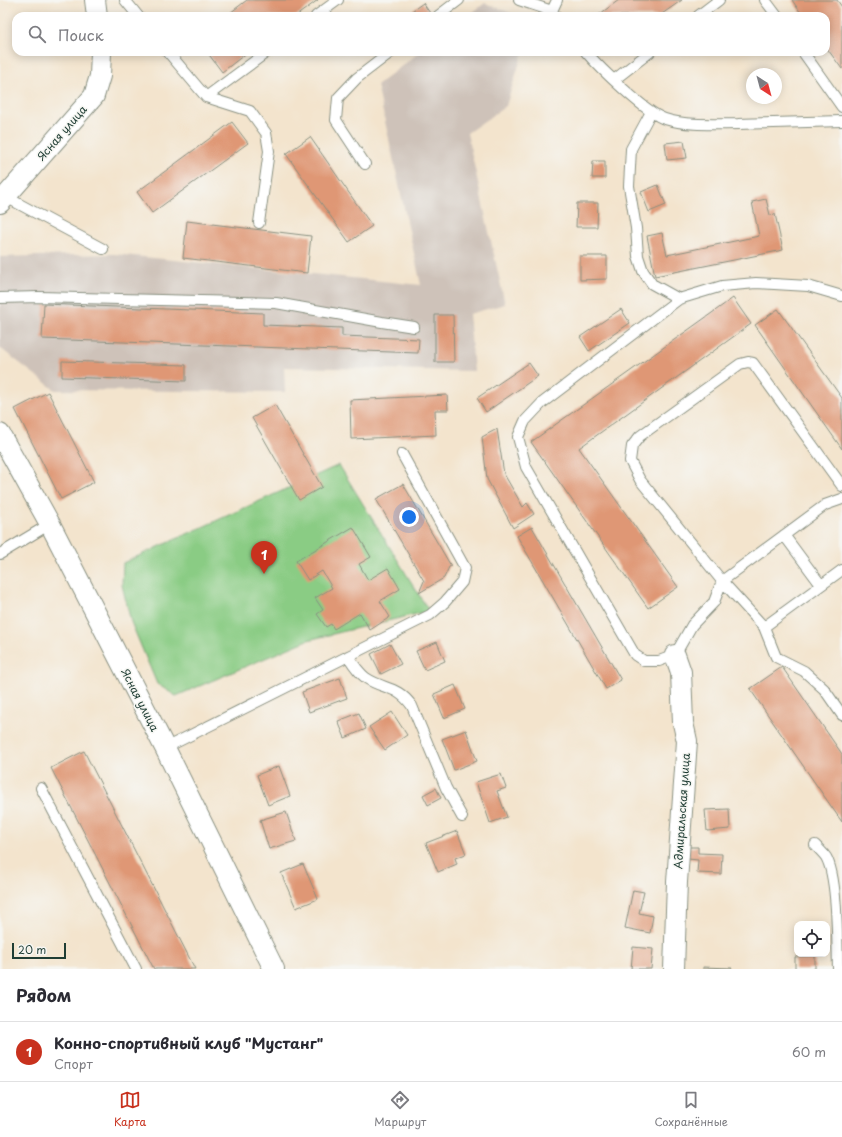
<!DOCTYPE html>
<html lang="ru">
<head>
<meta charset="utf-8">
<style>
  :root { --surface:#fff; --page:#f2f2f3; --text:#2b2b33; --muted:#7c7c81; --line:#e1e1e2; --accent:#c8321e }
  body { margin:0; font-family:"Playpen Sans",sans-serif; background:var(--page); color:var(--text) }
  .controls { position:absolute; right:12px; bottom:12px; display:grid; overflow:hidden; border-radius:8px; box-shadow:0 2px 10px #0003 }
  .controls button { width:36px; height:36px; display:grid; place-items:center; padding:0; border:0; border-bottom:1px solid var(--line); background:var(--surface); color:var(--text); font:20px sans-serif }
  .compass { position:absolute; left:746px; top:68px; width:36px; height:36px; border-radius:50%; background:var(--surface); box-shadow:0 2px 10px #0003; rotate:144deg }
  .scale { position:absolute; left:12px; bottom:10px; width:54px; box-sizing:border-box; padding-left:4px; border:2px solid #1f3d34; border-top:0; font-size:11px; line-height:14px; white-space:nowrap; color:#1f3d34; -webkit-text-stroke:3px #f6f6f2; paint-order:stroke }
  .you { position:absolute; left:409px; top:517px; width:14px; height:14px; margin:-10px; border:3px solid #fff; border-radius:50%; background:#1a73e8; box-shadow:0 0 0 6px #1a73e833 }
  .badge { display:grid; place-items:center; width:26px; height:26px; border-radius:50%; background:var(--accent); color:#fff; font-size:13px; font-weight:700 }
  .pin { position:absolute; translate:-50% -33px; filter:drop-shadow(0 1px 2px #0008) }
  .pin::after { content:''; position:absolute; top:21px; width:14px; height:12px; background:inherit; clip-path:polygon(0 0,100% 0,50% 100%) }
  .list { margin:0; padding:0; list-style:none }
  h2 { display:flex; justify-content:space-between; align-items:center; height:52px; margin:0; padding:0 16px; font-size:17px }
  h2 small { font-size:13px; font-weight:400; color:var(--muted) }
  .list li { display:grid; grid-template-columns:26px 1fr auto; gap:12px; align-items:center; box-sizing:border-box; height:60px; padding:0 16px; border-top:1px solid var(--line) }
  .list b { display:block; font-size:15px; white-space:nowrap }
  .list p { margin:0; font-size:13px; white-space:nowrap; color:var(--muted) }
  .list em { font-size:13px; font-style:normal; color:var(--muted) }
  .icon { flex:none; width:22px; height:22px; fill:none; stroke:currentColor; stroke-width:2; stroke-linecap:round; stroke-linejoin:round }
  .map { position:relative; flex:none; width:842px; height:969px; overflow:hidden }
  .search { position:absolute; background:var(--surface); box-shadow:0 2px 10px #0003; left:12px; right:12px; top:12px; height:44px; display:flex; align-items:center; gap:10px; box-sizing:border-box; padding:0 14px; border-radius:12px; color:var(--muted); font-size:15px }
  .sheet { height:112px; background:var(--surface) }
  nav { display:flex; justify-content:space-around; align-items:center; box-sizing:border-box; height:56px; border-top:1px solid var(--line); background:var(--surface); font-size:11px; color:var(--muted) }
  nav a { display:grid; justify-items:center; gap:2px }
  nav .on { color:var(--accent) }
  .map>svg:first-child { display:block }
</style>
</head>
<body>
<div class="map">
<svg width="842" height="969" viewBox="0 0 842 969">
  <rect width="100%" height="100%" fill="#f6f6f2"/>
  <filter id="ink" filterUnits="userSpaceOnUse"><feTurbulence type="fractalNoise" baseFrequency=".025" numOctaves="2"/><feDisplacementMap in="SourceGraphic" scale="8" xChannelSelector="R" yChannelSelector="G"/><feConvolveMatrix kernelMatrix="1 2 1 2 8 2 1 2 1" color-interpolation-filters="sRGB"/></filter>
  <filter id="wash" filterUnits="userSpaceOnUse"><feTurbulence type="fractalNoise" baseFrequency=".012" numOctaves="4" result="noise"/><feDisplacementMap in="SourceGraphic" scale="16" xChannelSelector="R" yChannelSelector="G"/><feGaussianBlur stdDeviation="0.9" result="paint"/><feColorMatrix in="noise" values="0 0 0 0 0 0 0 0 0 0 0 0 0 0 0 0 0 1.4 0 .05"/><feComposite in="paint" operator="in"/></filter>
  <g filter="url(#wash)">
    <rect width="100%" height="100%" fill="#f3e4cd"/>
    <path fill="#cec2b9" d="M 485,3 L 518,16 L 468,16 Z
      M 420,52 L 523,52 L 506,106 L 467,133 L 505,304 L 469,314 L 474,371 L 284,367 L 285,392 L 55,390 L 0,348 L 0,257 L 114,254 L 421,285 L 377,85 Z"/>
    <path fill="#8acc84" stroke="#54845c" d="M 339,465 L 429,611 L 308,640 L 176,696 L 157,684 L 131,622 L 122,585 L 123,563 Z"/>
    <g id="blocks">
      <path fill="#df9775" d="M 247,0 L 318,0 L 296,16 L 226,16 Z
        M 619,0 L 682,0 L 659,16 L 597,16 Z
        M 792,0 L 837,0 L 842,7 L 842,69 L 826,47 L 826,16 L 803,16 Z
        M 423,3 L 432,16 L 405,16 Z
        M 207,52 L 248,52 L 222,72 Z
        M 232,122 L 248,143 L 152,213 L 137,192 Z
        M 310,137 L 372,226 L 349,242 L 286,154 Z
        M 684,141 L 687,158 L 667,160 L 665,143 Z
        M 593,161 L 605,161 L 605,178 L 592,178 Z
        M 658,185 L 666,205 L 649,212 L 641,192 Z
        M 766,199 L 770,215 L 775,214 L 783,250 L 655,276 L 647,236 L 662,233 L 667,255 L 759,236 L 752,202 Z
        M 577,203 L 598,203 L 597,227 L 576,227 Z
        M 187,221 L 311,236 L 307,273 L 183,258 Z
        M 580,256 L 607,256 L 607,279 L 580,280 Z
        M 733,298 L 751,324 L 579,448 L 678,587 L 648,608 L 531,442 Z
        M 44,304 L 263,313 L 263,325 L 342,328 L 342,336 L 419,339 L 418,353 L 42,339 Z
        M 621,309 L 630,323 L 589,351 L 580,337 Z
        M 778,309 L 842,398 L 842,449 L 755,325 Z
        M 435,315 L 453,315 L 454,362 L 435,362 Z
        M 62,361 L 186,365 L 186,381 L 62,377 Z
        M 529,363 L 538,376 L 486,412 L 477,398 Z
        M 48,392 L 94,482 L 61,499 L 15,409 Z
        M 447,395 L 448,410 L 435,410 L 436,435 L 351,439 L 350,400 Z
        M 275,405 L 322,487 L 299,500 L 252,418 Z
        M 497,429 L 504,474 L 523,507 L 527,503 L 534,514 L 513,528 L 487,479 L 482,437 Z
        M 403,484 L 451,566 L 449,567 L 444,578 L 419,593 L 424,581 L 376,499 Z
        M 353,527 L 371,557 L 359,564 L 368,580 L 388,568 L 400,589 L 380,601 L 390,617 L 370,630 L 360,613 L 334,629 L 331,624 L 326,627 L 317,614 L 323,610 L 315,598 L 332,588 L 322,571 L 308,580 L 296,561 Z
        M 532,527 L 621,680 L 606,689 L 517,536 Z
        M 437,642 L 445,661 L 425,670 L 416,651 Z
        M 390,644 L 401,664 L 381,674 L 371,654 Z
        M 782,667 L 842,754 L 842,822 L 750,689 Z
        M 340,678 L 347,698 L 309,712 L 302,692 Z
        M 455,685 L 465,709 L 444,718 L 434,694 Z
        M 392,712 L 407,735 L 385,750 L 369,727 Z
        M 359,713 L 366,729 L 345,738 L 338,721 Z
        M 466,730 L 477,761 L 454,770 L 442,739 Z
        M 84,751 L 195,969 L 154,969 L 51,768 Z
        M 279,766 L 290,796 L 268,805 L 257,775 Z
        M 501,774 L 506,788 L 497,791 L 507,817 L 490,823 L 476,782 Z
        M 436,788 L 441,798 L 428,805 L 423,795 Z
        M 729,809 L 730,829 L 707,831 L 705,810 Z
        M 286,812 L 296,841 L 269,849 L 260,820 Z
        M 457,831 L 466,854 L 455,858 L 457,864 L 438,872 L 426,843 Z
        M 688,847 L 698,847 L 698,853 L 722,854 L 721,874 L 697,873 L 698,860 L 688,859 Z
        M 303,864 L 318,899 L 296,908 L 281,873 Z
        M 633,890 L 644,892 L 639,913 L 653,916 L 650,933 L 625,928 Z
        M 633,947 L 653,949 L 651,969 L 631,969 Z
        M 815,956 L 815,969 L 795,969 L 795,957 Z
        M 703,967 L 732,968 L 732,969 L 703,969 Z"/>
    </g>
  </g>
  <g filter="url(#ink)">
    <use href="#blocks" fill-opacity="0" stroke="#899080" stroke-width="1"/>
    <g fill="none" stroke-linecap="round" stroke-linejoin="round">
      <defs>
        <path id="service" d="M 125,0 L 138,16
          M 519,0 L 552,11 L 547,16
          M 765,0 L 777,16
          M 316,16 L 338,0
          M 438,16 L 459,0
          M 556,16 L 552,11 L 557,0
          M 698,16 L 719,0
          M 168,52 L 206,97 L 267,52
          M 586,52 C 599,67 647,114 665,119 C 687,126 715,124 738,124 C 773,123 807,122 842,121
          M 803,52 L 842,107
          M 614,80 L 650,52
          M 206,97 L 250,111 L 266,133 L 269,151 L 259,223
          M 651,112 L 631,149 L 629,186 L 636,228 L 638,256 L 643,271 L 652,284 L 679,299 L 542,403 L 525,421 L 518,437 L 526,467 L 635,655 L 644,661 L 659,661 L 675,655 L 692,625 L 714,602 L 722,581 L 825,505 L 842,499
          M 365,164 L 336,120 L 338,98 L 357,78 L 391,52
          M 6,197 L 103,249
          M 0,298 L 39,297 L 276,303 L 382,322 L 414,327
          M 679,299 L 722,286 L 756,283 L 808,286 L 842,296
          M 842,486 L 753,363 L 748,362 L 740,364 L 640,436 L 632,446 L 630,461 L 640,480 L 722,581 L 764,627 L 842,570
          M 784,535 L 821,585
          M 0,554 L 50,524
          M 764,627 L 776,657 L 804,671 L 824,689 L 842,715
          M 348,656 C 353,664 358,672 366,678 C 384,690 397,685 412,706 L 446,788 L 462,817
          M 165,748 L 430,615 L 445,602 L 462,582 L 465,568 L 402,454
          M 41,788 L 136,969
          M 815,845 C 819,849 823,853 826,857 C 838,878 837,943 838,969"/>
        <path id="minor" d="M 95,0 L 97,16
          M 0,203 L 94,96 L 100,76 L 101,52
          M 0,434 L 50,524 L 165,748 L 274,969
          M 674,969 L 677,882 L 687,741 L 683,723 L 681,672 L 675,655"/>
      </defs>
      <use href="#service" stroke="#899080" stroke-width="12"/>
      <use href="#minor" stroke="#899080" stroke-width="22"/>
      <use href="#service" stroke="#fff" stroke-width="10"/>
      <use href="#minor" stroke="#fff" stroke-width="20"/>
    </g>
  </g>
  <g text-anchor="middle" stroke-width="3" stroke-linejoin="round" paint-order="stroke">
    <g font-size="11" fill="#1f3d34" stroke="#f6f6f2">
      <text transform="translate(62 133) rotate(-49)" y="4">Ясная улица</text>
      <text transform="translate(140 700) rotate(63)" y="4">Ясная улица</text>
      <text transform="translate(682 811) rotate(-86)" y="4">Адмиральская улица</text>
    </g>
  </g>
</svg>
<div class="controls">
<button><svg class="icon" aria-label="locate" viewBox="0 0 24 24"><circle cx="12" cy="12" r="6"/><path d="M12 2v4M12 18v4M2 12h4M18 12h4"/></svg></button>
</div>
<svg class="compass" viewBox="-18 -18 36 36"><path d="M0-13l5 13h-10z" fill="#e53935"/><path d="M0 13l5-13h-10z" fill="#7c7c81"/></svg>
<div class="scale">20 m</div>
<div class="you"></div>
<div class="pin badge" style="left:264px;top:574px">1</div>
<div class="search"><svg class="icon" aria-label="search" viewBox="0 0 24 24"><circle cx="10" cy="10" r="6"/><path d="M15 15l6 6"/></svg>Поиск</div>
</div>
<section class="sheet">
<h2>Рядом<small></small></h2>
<ul class="list">
<li><span class="badge">1</span><div><b>Конно-спортивный клуб &quot;Мустанг&quot;</b><p>Спорт</p></div><em>60 m</em></li>
</ul>
</section>
<nav>
<a class="on"><svg class="icon" aria-label="map" viewBox="0 0 24 24"><path d="M3 6l6-2 6 2 6-2v14l-6 2-6-2-6 2zM9 4v14M15 6v14"/></svg>Карта</a>
<a><svg class="icon" aria-label="directions" viewBox="0 0 24 24"><path d="M12 3l9 9-9 9-9-9zM9 14v-3h6M13 9l2 2-2 2"/></svg>Маршрут</a>
<a><svg class="icon" aria-label="saved" viewBox="0 0 24 24"><path d="M7 4h10v16l-5-4-5 4z"/></svg>Сохранённые</a>
</nav>
</body>
</html>
